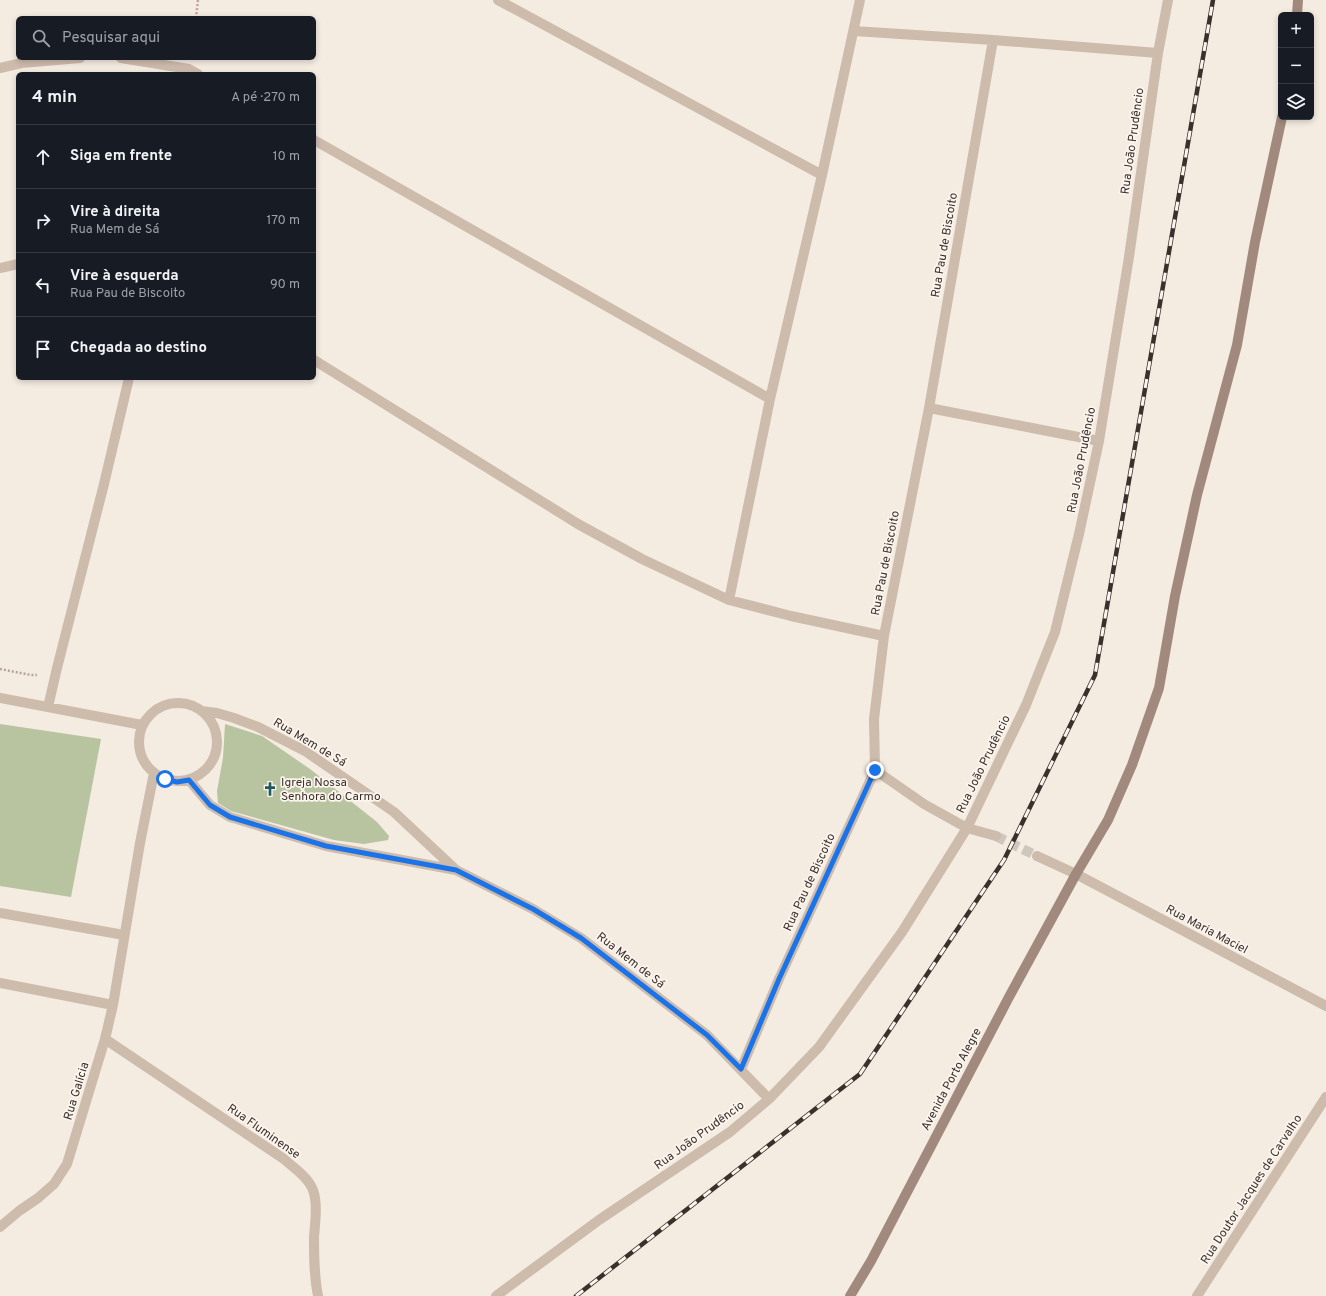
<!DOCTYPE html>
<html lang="pt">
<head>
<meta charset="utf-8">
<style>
  :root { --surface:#171b24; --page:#20242c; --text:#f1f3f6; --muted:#9ea1a6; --line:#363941 }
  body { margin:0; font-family:Overpass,sans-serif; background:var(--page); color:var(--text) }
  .controls { position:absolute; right:12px; top:12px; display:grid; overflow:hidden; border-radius:6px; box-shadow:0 2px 6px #0003 }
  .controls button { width:36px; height:36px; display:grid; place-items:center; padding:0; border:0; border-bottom:1px solid var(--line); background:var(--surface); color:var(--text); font:20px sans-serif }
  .stop { position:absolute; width:12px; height:12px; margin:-9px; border:3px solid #1a73e8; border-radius:50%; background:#fff }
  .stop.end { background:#1a73e8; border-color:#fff; box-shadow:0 1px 4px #0008 }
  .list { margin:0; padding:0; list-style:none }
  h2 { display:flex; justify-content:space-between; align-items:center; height:52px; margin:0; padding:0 16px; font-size:17px }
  h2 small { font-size:13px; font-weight:400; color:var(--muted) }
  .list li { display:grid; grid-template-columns:26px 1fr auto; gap:12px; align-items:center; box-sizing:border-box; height:64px; padding:0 16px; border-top:1px solid var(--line) }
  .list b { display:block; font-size:15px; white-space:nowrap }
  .list p { margin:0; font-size:13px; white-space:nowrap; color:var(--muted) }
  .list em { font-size:13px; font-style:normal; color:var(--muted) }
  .icon { flex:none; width:22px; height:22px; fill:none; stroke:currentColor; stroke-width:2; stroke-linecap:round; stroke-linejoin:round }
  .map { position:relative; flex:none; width:1326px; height:1296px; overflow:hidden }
  .search { position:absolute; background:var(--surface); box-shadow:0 2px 6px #0003; left:16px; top:16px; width:300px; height:44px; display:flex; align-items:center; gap:10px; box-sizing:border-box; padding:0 14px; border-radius:6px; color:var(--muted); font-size:15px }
  .panel { position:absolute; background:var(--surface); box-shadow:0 2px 6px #0003; left:16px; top:72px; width:300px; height:308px; border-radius:6px }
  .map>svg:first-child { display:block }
</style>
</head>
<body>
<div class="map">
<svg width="1326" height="1296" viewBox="0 0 1326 1296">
  <rect width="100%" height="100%" fill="#f4ebe1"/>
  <path fill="#b8c4a0" d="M 0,724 L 101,739 L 71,897 L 0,886 Z
    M 225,724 L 262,736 L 310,769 L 377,822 L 389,836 L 388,840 L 364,844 L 334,840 L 231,811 L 218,803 L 217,791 L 223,758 Z"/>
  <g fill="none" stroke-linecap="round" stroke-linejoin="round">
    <path stroke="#cfc6bd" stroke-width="10" stroke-dasharray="10 5" stroke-linecap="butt" d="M 996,836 L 1037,856"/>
    <path stroke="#b9a596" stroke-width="2.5" stroke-dasharray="2 2" stroke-linecap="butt" d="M 196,18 L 198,0
      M 0,669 L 31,675 L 37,675"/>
    <path stroke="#cdbbac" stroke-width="10" d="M 498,0 L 822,175
      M 854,31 L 993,40 L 1158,53
      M 121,58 L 189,69 L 198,74
      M 0,68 L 22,63 L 80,58
      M 314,140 L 770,399
      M 0,268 L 18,264
      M 314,360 L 578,524 L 642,559 L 729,600 L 791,616 L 884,636
      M 929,408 L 1099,441
      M 729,600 L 770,399 L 822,175 L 860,0
      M 0,698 L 142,725
      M139 742a39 39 0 1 1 78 0a39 39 0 1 1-78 0Z
      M 48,707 L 57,668 L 104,484 L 129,378
      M 201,711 L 217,713 L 234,718 L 258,727 L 305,751 L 394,812 L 456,870 L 533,909 L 581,938 L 707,1035 L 769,1099
      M 875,770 L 924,804 L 967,828 L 996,836
      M 189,780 L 210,805 L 230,817 L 326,846 L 456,870
      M 1037,856 L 1076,874 L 1326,1006
      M 0,913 L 124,935
      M 0,983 L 113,1005
      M 105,1039 L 284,1159 C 294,1168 308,1177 313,1190 C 318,1204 315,1223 314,1237 C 314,1257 314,1276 318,1296
      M 741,1069 L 779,979 L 875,770 L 874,719 L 884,636 L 929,408 L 993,40
      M 0,1227 L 19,1211 L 38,1198 L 54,1184 L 67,1164 L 105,1039 L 113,1005 L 140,843 L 154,773
      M 496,1296 L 599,1220 L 730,1132 L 769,1099 L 819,1047 L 902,932 L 967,828 L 1026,705 L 1055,632 L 1079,534 L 1099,441 L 1129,257 L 1158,53 L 1168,0
      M 1197,1296 L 1326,1097"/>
    <path stroke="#a18a7d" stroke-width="10" d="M 1297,15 L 1298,0
      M 850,1296 L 871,1261 L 1009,997 L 1076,874 L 1108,820 L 1132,765 L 1159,688 L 1175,596 L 1197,495 L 1237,345 L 1255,242 L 1282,117"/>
    <defs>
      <path id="rail" d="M 576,1296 L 860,1074 L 1004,860 L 1095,675 L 1213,0"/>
    </defs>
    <use href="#rail" stroke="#3b302b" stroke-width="4.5"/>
    <use href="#rail" stroke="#fbf5ee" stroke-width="3" stroke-dasharray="9" stroke-linecap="butt"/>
  </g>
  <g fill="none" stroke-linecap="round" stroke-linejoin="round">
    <path stroke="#1a73e8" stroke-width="5" d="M 165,779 L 177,782 L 189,780 L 210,805 L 230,817 L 326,846 L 456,870 L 533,909 L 581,938 L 707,1035 L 741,1069 L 779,979 L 875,770"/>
  </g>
  <defs>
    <symbol id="church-bare" viewBox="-9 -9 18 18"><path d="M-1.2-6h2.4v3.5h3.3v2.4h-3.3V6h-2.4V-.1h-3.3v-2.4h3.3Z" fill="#1f5a5e" stroke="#fbf5ee" stroke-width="2.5" paint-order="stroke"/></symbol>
  </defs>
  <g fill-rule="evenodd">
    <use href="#church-bare" x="260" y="779" width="20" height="20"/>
  </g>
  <g text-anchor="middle" stroke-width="3.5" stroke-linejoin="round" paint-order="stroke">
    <g font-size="12" fill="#3b302b" stroke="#fbf5ee">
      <text transform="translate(1132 141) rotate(-82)" y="4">Rua João Prudêncio</text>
      <text transform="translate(944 245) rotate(-80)" y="4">Rua Pau de Biscoito</text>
      <text transform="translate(1081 460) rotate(-79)" y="4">Rua João Prudêncio</text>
      <text transform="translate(885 563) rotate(-79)" y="4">Rua Pau de Biscoito</text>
      <text transform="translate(310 742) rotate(31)" y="4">Rua Mem de Sá</text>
      <text transform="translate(983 764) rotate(-64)" y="4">Rua João Prudêncio</text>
      <text transform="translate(809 882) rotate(-65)" y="4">Rua Pau de Biscoito</text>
      <text transform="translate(1207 929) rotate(28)" y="4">Rua Maria Maciel</text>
      <text transform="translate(631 960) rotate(38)" y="4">Rua Mem de Sá</text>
      <text transform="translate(951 1079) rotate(-62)" y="4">Avenida Porto Alegre</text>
      <text transform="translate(76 1091) rotate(-73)" y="4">Rua Galícia</text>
      <text transform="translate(264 1131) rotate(35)" y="4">Rua Fluminense</text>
      <text transform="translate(699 1135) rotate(-36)" y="4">Rua João Prudêncio</text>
      <text transform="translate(1251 1189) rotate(-57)" y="4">Rua Doutor Jacques de Carvalho</text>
    </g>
    <g font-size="12" fill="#3b302b" stroke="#fbf5ee" text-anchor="start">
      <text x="281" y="786">Igreja Nossa<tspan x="281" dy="14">Senhora do Carmo</tspan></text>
    </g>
  </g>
</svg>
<div class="controls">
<button>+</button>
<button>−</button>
<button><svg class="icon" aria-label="layers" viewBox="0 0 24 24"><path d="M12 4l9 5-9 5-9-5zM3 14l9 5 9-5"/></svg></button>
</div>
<div class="stop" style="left:165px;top:779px"></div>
<div class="stop end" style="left:875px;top:770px"></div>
<div class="search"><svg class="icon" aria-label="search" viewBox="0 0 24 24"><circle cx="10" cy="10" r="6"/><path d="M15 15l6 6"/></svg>Pesquisar aqui</div>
<section class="panel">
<h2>4 min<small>A pé · 270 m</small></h2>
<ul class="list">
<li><svg class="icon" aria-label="ahead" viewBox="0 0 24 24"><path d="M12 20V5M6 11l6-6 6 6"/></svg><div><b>Siga em frente</b></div><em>10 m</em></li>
<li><svg class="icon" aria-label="right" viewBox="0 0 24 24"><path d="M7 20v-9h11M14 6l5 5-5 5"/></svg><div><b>Vire à direita</b><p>Rua Mem de Sá</p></div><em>170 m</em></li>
<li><svg class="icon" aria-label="left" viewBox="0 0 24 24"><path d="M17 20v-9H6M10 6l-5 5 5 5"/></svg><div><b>Vire à esquerda</b><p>Rua Pau de Biscoito</p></div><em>90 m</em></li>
<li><svg class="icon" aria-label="arrive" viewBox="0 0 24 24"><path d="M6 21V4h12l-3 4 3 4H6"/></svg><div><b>Chegada ao destino</b></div></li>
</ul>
</section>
</div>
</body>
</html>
